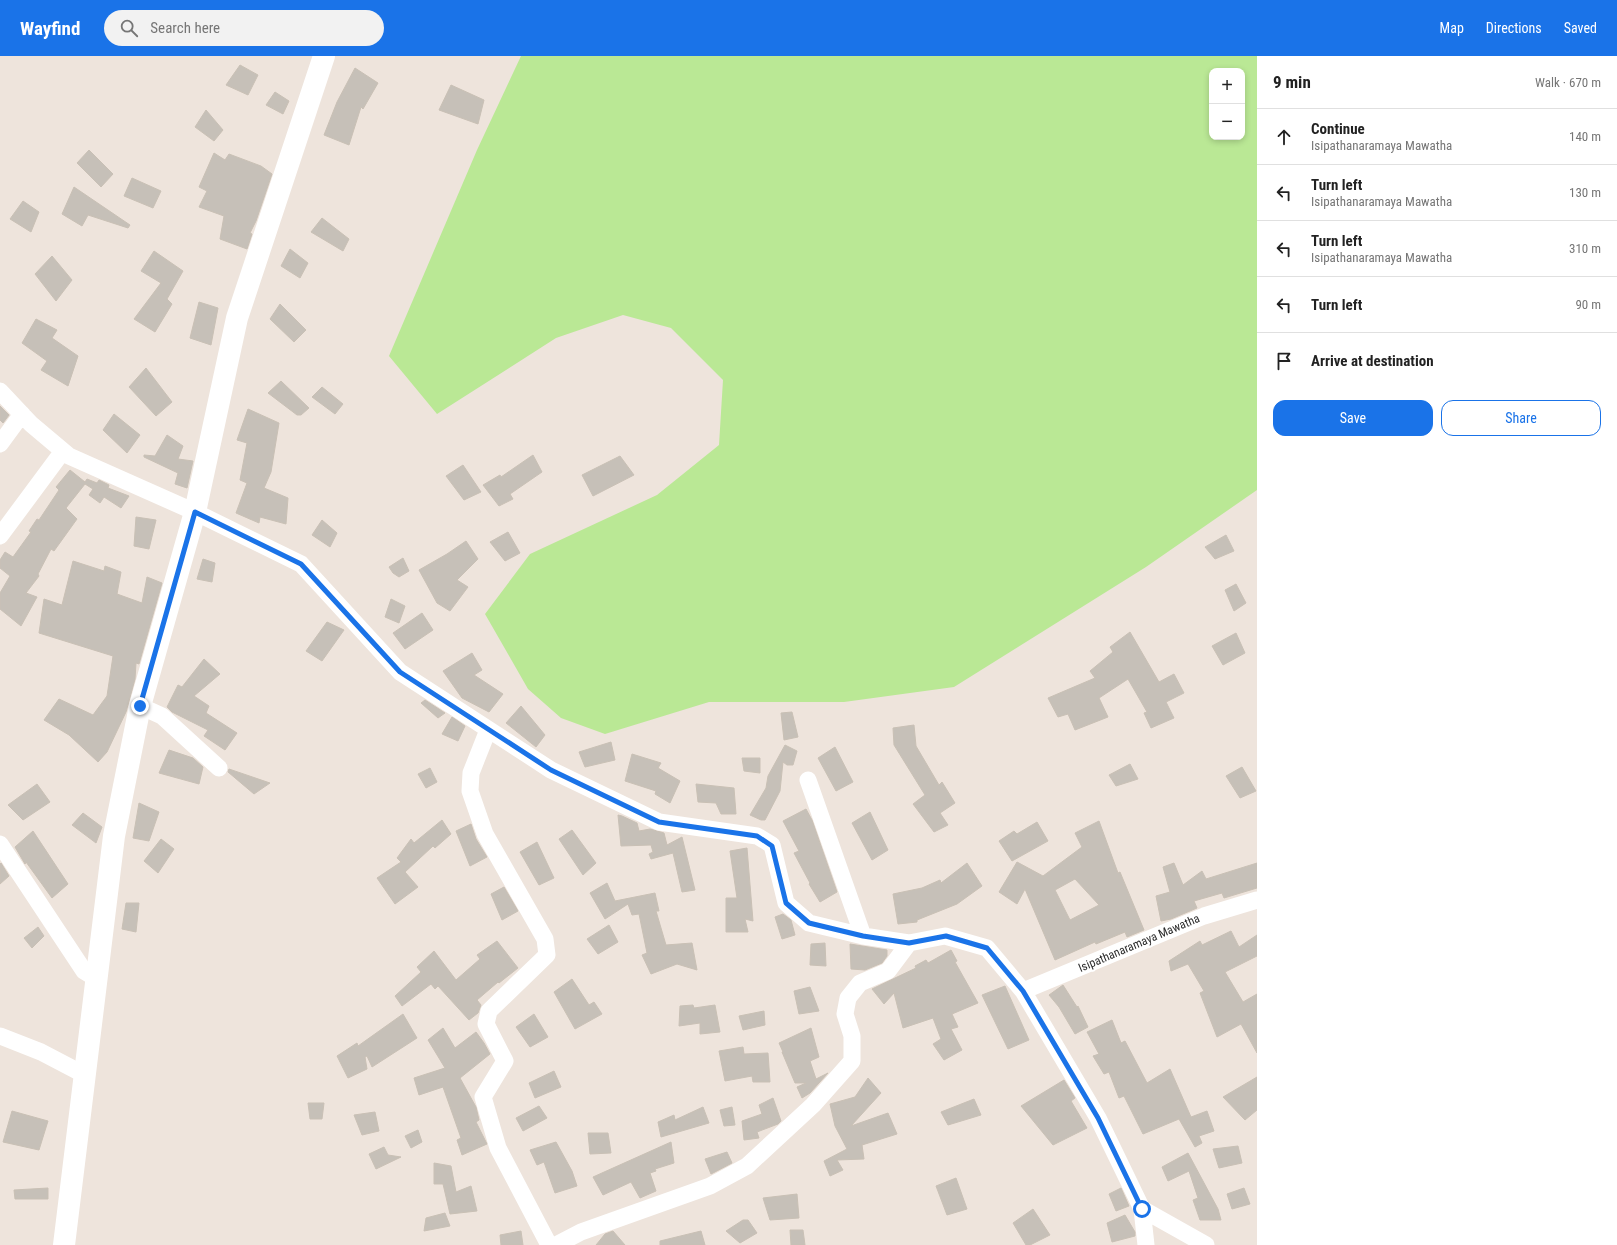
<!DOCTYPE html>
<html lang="en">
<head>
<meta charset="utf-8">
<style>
  :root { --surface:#fff; --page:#f2f2f2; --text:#222; --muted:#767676; --line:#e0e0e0; --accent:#1a73e8 }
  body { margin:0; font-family:"Roboto Condensed",sans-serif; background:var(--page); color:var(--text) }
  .controls { position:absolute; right:12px; top:12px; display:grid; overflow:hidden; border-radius:8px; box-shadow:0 2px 6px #0003 }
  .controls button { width:36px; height:36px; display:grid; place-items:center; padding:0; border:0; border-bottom:1px solid var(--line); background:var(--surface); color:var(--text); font:20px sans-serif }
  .stop { position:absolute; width:12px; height:12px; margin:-9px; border:3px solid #1a73e8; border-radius:50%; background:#fff }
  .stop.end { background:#1a73e8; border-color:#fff; box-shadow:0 1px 4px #0008 }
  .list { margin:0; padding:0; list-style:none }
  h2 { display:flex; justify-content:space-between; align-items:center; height:52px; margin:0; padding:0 16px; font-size:17px }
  h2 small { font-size:13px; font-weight:400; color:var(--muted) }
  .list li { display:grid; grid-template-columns:26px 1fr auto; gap:12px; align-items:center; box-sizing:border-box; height:56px; padding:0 16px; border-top:1px solid var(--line) }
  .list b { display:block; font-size:15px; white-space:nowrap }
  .list p { margin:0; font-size:13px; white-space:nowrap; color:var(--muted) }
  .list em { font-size:13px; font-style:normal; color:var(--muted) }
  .actions { display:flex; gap:8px; padding:12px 16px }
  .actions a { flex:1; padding:9px 0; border:1px solid var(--accent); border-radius:12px; text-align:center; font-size:14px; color:var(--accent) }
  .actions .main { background:var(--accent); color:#fff }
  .icon { flex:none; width:22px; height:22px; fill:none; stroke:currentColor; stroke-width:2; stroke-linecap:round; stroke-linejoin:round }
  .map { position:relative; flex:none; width:1257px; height:1189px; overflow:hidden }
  header { display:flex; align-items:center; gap:24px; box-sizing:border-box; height:56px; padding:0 20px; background:var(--accent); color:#fff }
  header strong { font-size:19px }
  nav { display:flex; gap:22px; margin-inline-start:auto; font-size:14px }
  .search { width:280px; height:36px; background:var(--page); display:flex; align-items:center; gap:10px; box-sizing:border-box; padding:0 14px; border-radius:22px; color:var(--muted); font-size:15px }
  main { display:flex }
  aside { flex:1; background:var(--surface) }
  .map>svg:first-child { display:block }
</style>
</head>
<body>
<header>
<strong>Wayfind</strong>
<div class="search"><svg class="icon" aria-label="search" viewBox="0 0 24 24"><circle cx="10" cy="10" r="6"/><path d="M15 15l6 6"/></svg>Search here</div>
<nav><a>Map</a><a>Directions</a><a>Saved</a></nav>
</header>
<main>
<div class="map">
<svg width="1257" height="1189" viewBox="0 0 1257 1189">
  <rect width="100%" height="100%" fill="#eee4dc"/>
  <path fill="#bae895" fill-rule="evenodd" d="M 521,0 L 1257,0 L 1257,434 L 1146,511 L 954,631 L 844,646 L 709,646 L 605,678 L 561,662 L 528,633 L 485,558 L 530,498 L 657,439 L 719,389 L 723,324 L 671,272 L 623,259 L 556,282 L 437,358 L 389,300 L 477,94 ZM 1212,15 L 1242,15 L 1242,81 L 1212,81 Z"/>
  <path fill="#c6c0b8" stroke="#c9c0b5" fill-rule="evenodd" d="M 240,9 L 258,19 L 248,39 L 226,29 Z
    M 355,12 L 378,27 L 363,53 L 361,51 L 349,89 L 324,79 L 337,46 Z
    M 451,29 L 484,44 L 478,68 L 439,54 Z
    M 275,36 L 289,45 L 283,58 L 266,49 Z
    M 206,54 L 223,74 L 214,85 L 195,71 Z
    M 89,94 L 113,118 L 101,131 L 77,107 Z
    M 214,97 L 225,104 L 229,98 L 261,110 L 272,118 L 256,165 L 250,177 L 252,178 L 247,193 L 220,183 L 224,160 L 199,151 L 207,135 L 199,131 Z
    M 132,122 L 161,135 L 153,152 L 124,140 Z
    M 74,131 L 130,169 L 128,172 L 88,159 L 82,170 L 62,158 Z
    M 23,145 L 39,156 L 31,176 L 10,163 Z
    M 322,162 L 349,183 L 343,195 L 311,176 Z
    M 290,193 L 308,207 L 300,222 L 281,210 Z
    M 154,195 L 183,215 L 167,243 L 172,248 L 155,276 L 134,263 L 161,227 L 141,215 Z
    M 52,200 L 72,224 L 56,245 L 35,218 Z
    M 199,246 L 218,252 L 211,289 L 190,282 Z
    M 280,248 L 306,274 L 294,286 L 270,263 Z
    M 36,263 L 57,274 L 52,282 L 78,300 L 68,330 L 41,314 L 47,305 L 22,287 Z
    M 146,312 L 172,346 L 156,360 L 129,331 Z
    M 281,325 L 309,352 L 301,359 L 297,359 L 268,337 Z
    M 322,331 L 343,348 L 335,358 L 312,341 Z
    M 0,350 L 9,359 L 3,367 L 0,364 Z
    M 248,353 L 279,367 L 271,416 L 264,432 L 288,442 L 286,468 L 260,461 L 259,467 L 236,457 L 247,427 L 240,424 L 247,387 L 237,384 Z
    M 114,358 L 140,379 L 127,397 L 103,374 Z
    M 167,379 L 183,390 L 178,403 L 193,405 L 187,432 L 175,428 L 178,417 L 144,401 L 144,399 L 155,400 Z
    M 533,399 L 542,416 L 510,438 L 513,443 L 499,450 L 483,429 L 500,419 L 501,421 Z
    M 620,400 L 634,419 L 593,440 L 582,419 Z
    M 463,409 L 481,436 L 464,444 L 446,420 Z
    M 70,414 L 85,426 L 87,423 L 97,427 L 99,424 L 109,429 L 108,432 L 129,440 L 121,452 L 104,441 L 100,447 L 89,439 L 93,433 L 85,428 L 66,452 L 77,463 L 54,495 L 51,493 L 38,518 L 39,520 L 26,537 L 37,541 L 21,570 L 0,553 L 0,537 L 10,520 L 0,512 L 0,504 L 5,496 L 13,501 L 31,476 L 29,475 L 37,463 L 39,464 L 59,434 L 56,431 Z
    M 136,461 L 156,464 L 149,493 L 134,490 Z
    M 322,464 L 337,477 L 330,491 L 312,479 Z
    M 508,476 L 520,497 L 505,505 L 490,486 Z
    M 1226,479 L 1234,495 L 1215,503 L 1205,491 Z
    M 466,485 L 478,503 L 457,524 L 468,531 L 450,555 L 437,547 L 419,514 L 447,498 Z
    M 403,502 L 409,515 L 399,521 L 393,517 L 389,511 Z
    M 203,503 L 215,507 L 212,526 L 197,523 Z
    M 73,505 L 104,515 L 105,510 L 121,516 L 117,538 L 142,547 L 147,521 L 162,527 L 139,608 L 136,607 L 135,623 L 126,656 L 107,696 L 98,706 L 69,679 L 44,664 L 59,643 L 93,659 L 107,640 L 113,600 L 39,577 L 44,543 L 62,549 Z
    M 1236,528 L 1246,547 L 1234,555 L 1225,534 Z
    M 391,543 L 405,550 L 399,567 L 385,561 Z
    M 422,557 L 433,574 L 405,593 L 393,577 Z
    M 327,566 L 344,574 L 322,605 L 306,595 Z
    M 1130,576 L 1159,626 L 1174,618 L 1184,637 L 1166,646 L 1174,662 L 1151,672 L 1144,657 L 1147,656 L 1128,623 L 1099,642 L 1108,661 L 1075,674 L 1068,658 L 1058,661 L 1048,642 L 1095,622 L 1090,615 L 1113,596 L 1110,591 Z
    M 1236,577 L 1245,597 L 1223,609 L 1212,590 Z
    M 472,597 L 482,614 L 474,619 L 503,638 L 489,656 L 462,642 L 443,615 Z
    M 204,603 L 220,618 L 194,640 L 209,650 L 206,657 L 237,677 L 225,694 L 204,680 L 208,674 L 172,656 L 167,651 L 178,629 L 182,631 Z
    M 425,644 L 445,657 L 438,662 L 421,647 Z
    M 521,650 L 545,679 L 536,691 L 506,667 Z
    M 792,656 L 798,681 L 784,684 L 781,657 Z
    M 452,661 L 465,670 L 458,685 L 442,678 Z
    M 914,669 L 916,690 L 939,729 L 942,726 L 955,747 L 940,757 L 948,769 L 934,776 L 913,748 L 925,739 L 894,689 L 893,672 Z
    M 611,686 L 615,704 L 585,711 L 579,696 Z
    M 785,689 L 797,695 L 793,709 L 787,709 L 783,706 L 780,735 L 765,764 L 761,764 L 750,759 L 766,732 L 768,720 Z
    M 835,691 L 853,726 L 836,735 L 818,702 Z
    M 169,694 L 193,702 L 203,711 L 199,728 L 159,717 Z
    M 632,698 L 661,707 L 658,712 L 680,725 L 670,747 L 655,738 L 656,735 L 625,725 Z
    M 742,702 L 760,702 L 760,717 L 744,715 Z
    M 1130,708 L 1138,723 L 1116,730 L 1109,719 Z
    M 1242,711 L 1256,735 L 1240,742 L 1226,720 Z
    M 430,712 L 437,726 L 426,732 L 418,718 Z
    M 229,713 L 270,727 L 254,738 L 228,716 Z
    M 37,728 L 50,746 L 23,764 L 8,749 Z
    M 696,728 L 734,732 L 736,758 L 721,758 L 716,747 L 698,746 Z
    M 139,747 L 159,756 L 149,785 L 133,782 Z
    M 806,753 L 812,764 L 837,836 L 820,846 L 809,828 L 810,827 L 794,797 L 799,795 L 783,765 Z
    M 870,756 L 888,794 L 872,804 L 852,767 Z
    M 83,757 L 102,771 L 96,787 L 72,769 Z
    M 618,759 L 622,760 L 637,767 L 639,775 L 650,773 L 664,777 L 667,789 L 682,781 L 695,834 L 682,836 L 673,797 L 651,803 L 649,798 L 653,796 L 651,789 L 621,790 Z
    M 442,764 L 451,778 L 435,792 L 433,790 L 405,816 L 418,831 L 395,848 L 377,822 L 401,806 L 397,802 L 411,783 L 414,787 Z
    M 1099,765 L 1118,817 L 1120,816 L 1144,874 L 1127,881 L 1125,876 L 1096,888 L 1095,886 L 1055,904 L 1025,833 L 1017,848 L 999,836 L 1017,806 L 1043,820 L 1082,791 L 1075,777 ZM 1075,823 L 1099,849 L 1070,864 L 1055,834 Z
    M 1037,766 L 1048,785 L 1012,805 L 999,785 L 1014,775 L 1017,778 Z
    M 471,768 L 476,783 L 487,801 L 470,810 L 456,775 Z
    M 572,774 L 596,807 L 583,819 L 559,783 Z
    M 33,775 L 68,828 L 52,842 L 26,806 L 25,808 L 15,791 Z
    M 161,783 L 174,793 L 158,817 L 144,805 Z
    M 537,786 L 554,822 L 539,829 L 520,796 Z
    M 747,792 L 753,865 L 745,863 L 748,876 L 726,876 L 726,842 L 737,842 L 730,795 Z
    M 1,807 L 9,820 L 0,828 L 0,808 Z
    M 967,807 L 982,830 L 957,848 L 917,864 L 917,866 L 898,868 L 893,838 L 922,832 L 940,824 L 941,827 Z
    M 1174,807 L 1183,829 L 1202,815 L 1206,823 L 1257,807 L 1257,832 L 1224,842 L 1222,837 L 1194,845 L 1197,852 L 1171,863 L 1161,865 L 1156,840 L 1170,836 L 1163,811 Z
    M 607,827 L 615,845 L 655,837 L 659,855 L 656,855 L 666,889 L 692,887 L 697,914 L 677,908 L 651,918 L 642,899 L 647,897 L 639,858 L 632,859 L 628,848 L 605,863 L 590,837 Z
    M 504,831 L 518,855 L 502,864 L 491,838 Z
    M 126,847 L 139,847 L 136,876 L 122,873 Z
    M 783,858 L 791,864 L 795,879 L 782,883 L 775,861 Z
    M 609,869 L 618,886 L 598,898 L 587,883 Z
    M 38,871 L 44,880 L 32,892 L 24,882 Z
    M 1231,875 L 1239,891 L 1257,879 L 1257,900 L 1225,916 L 1243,946 L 1257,938 L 1257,997 L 1241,968 L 1217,981 L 1200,937 L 1204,935 L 1188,908 L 1171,915 L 1169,905 L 1200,885 L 1202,889 Z
    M 497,885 L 518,912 L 499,927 L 498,926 L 477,944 L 481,949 L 478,957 L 469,964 L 438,930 L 435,933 L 431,928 L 402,950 L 395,940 L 421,916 L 417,911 L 434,895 L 456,924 L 480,903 L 477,899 Z
    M 825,887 L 826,910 L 810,909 L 811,888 Z
    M 850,888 L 887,894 L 887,900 L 882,907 L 865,914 L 851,913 Z
    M 951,894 L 957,905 L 955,906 L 978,947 L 952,958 L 958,971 L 951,973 L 962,994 L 944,1004 L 933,988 L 941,983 L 933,962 L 903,972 L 894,937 L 884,948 L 872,933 L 916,912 L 915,910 L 926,904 L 928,907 Z
    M 572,923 L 589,949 L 594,946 L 602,958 L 575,973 L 554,936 Z
    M 1063,929 L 1077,951 L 1078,950 L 1088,971 L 1075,978 L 1059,951 L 1049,939 Z
    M 1005,930 L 1029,984 L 1008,993 L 982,939 Z
    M 810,931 L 819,955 L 799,958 L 794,935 Z
    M 693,949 L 694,952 L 715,949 L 720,976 L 700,978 L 700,967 L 679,970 L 680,950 Z
    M 764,955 L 765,969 L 743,974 L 739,960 Z
    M 403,958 L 417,982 L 372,1011 L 367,1000 L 365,1001 L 367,1013 L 348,1022 L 337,1000 L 357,987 L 358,990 Z
    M 534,958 L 548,981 L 530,991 L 516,971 Z
    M 1112,964 L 1121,987 L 1125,985 L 1147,1027 L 1170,1013 L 1191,1061 L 1207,1055 L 1214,1075 L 1199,1080 L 1202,1087 L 1195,1091 L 1179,1063 L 1143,1078 L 1124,1040 L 1119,1042 L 1109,1016 L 1104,1018 L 1093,1000 L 1099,998 L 1087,976 Z
    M 443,972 L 455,992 L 476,976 L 484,987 L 490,998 L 460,1022 L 476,1051 L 479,1064 L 476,1066 L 487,1088 L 462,1099 L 457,1084 L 461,1082 L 443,1031 L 419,1039 L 414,1022 L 445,1012 L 428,984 Z
    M 811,972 L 819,1001 L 810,1005 L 816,1023 L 828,1017 L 810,1037 L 802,1042 L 797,1031 L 806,1027 L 795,1027 L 782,996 L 783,996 L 779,987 Z
    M 743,991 L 744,998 L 768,997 L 770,1026 L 753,1026 L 752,1020 L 725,1025 L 719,995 Z
    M 554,1015 L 561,1031 L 535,1042 L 529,1027 Z
    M 1257,1021 L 1257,1054 L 1245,1064 L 1223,1041 Z
    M 868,1022 L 881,1037 L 851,1070 L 888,1057 L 897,1078 L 862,1089 L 864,1103 L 837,1104 L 843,1114 L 830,1120 L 824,1105 L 847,1093 L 835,1070 L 830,1048 L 855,1041 Z
    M 1064,1024 L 1075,1042 L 1071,1045 L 1087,1072 L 1053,1089 L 1021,1050 Z
    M 773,1042 L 781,1065 L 778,1068 L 757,1076 L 759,1082 L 744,1084 L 742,1065 L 762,1058 L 759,1049 Z
    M 974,1043 L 981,1059 L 948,1069 L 941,1056 Z
    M 308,1047 L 324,1047 L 322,1063 L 310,1063 Z
    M 539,1050 L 547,1062 L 523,1075 L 516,1062 Z
    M 703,1051 L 709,1067 L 661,1081 L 658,1066 L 674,1059 L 675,1064 Z
    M 732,1051 L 735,1069 L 724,1070 L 720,1054 Z
    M 12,1055 L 48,1065 L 39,1094 L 3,1086 Z
    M 375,1056 L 379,1075 L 362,1079 L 354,1059 Z
    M 418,1074 L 422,1086 L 411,1092 L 405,1080 Z
    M 588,1077 L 608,1077 L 611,1097 L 590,1098 Z
    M 556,1086 L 572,1115 L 577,1130 L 555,1137 L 544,1106 L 537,1109 L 530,1094 Z
    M 671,1086 L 674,1107 L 655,1113 L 656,1115 L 650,1117 L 656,1135 L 640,1142 L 631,1126 L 603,1139 L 593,1121 Z
    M 1238,1090 L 1242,1107 L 1219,1112 L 1213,1093 Z
    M 384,1091 L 388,1099 L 401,1101 L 376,1113 L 369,1098 Z
    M 727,1096 L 732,1107 L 711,1118 L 705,1103 Z
    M 1188,1097 L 1218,1153 L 1221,1164 L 1200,1164 L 1193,1144 L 1198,1142 L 1189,1115 L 1168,1125 L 1162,1111 Z
    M 434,1107 L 451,1110 L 456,1136 L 471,1130 L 477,1155 L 450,1158 L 443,1128 L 434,1128 Z
    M 956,1122 L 967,1153 L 947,1159 L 936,1130 Z
    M 48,1132 L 48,1143 L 15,1143 L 14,1134 Z
    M 1121,1132 L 1129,1150 L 1116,1155 L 1109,1138 Z
    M 1244,1132 L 1250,1148 L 1232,1153 L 1227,1138 Z
    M 797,1138 L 799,1162 L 770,1164 L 763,1142 Z
    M 1033,1153 L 1050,1179 L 1030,1189 L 1026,1189 L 1013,1167 Z
    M 445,1157 L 450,1170 L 424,1175 L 426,1162 Z
    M 1125,1159 L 1135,1176 L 1135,1180 L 1112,1186 L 1107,1167 Z
    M 743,1164 L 748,1164 L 757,1177 L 740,1187 L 726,1175 Z
    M 790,1174 L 803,1174 L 805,1189 L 791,1189 Z
    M 521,1175 L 523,1189 L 501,1189 L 500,1179 Z
    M 613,1175 L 625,1189 L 596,1189 L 605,1178 Z
    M 701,1175 L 705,1189 L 660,1189 L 660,1185 Z"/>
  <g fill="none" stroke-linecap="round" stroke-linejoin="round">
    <path stroke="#fff" stroke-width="17" d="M 0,335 L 31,368 L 69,400 L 195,456 L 301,508 L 400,616 L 551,714 L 659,766 L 757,780 L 772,789 L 786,847 L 809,867 L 863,880 L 909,887 L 945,880 L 987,892 L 1023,935 L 1098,1062 L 1142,1153 L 1206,1189
      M 0,388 L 22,358
      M 0,480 L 63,395
      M 140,650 L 162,660 L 219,712
      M 488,674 L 471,717 L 470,735 L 485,778 L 545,883 L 547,899 L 489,955 L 486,968 L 505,1005 L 483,1041 L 498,1092 L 549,1189
      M 808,724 L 863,880
      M 0,788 L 84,915 L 97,923
      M 1023,935 L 1204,860 L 1257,844
      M 0,980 L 41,996 L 85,1019
      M 1142,1153 L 1146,1189
      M 556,1189 L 581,1176 L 710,1130 L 747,1110 L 813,1049 L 852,1005 L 852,980 L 845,958 L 848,942 L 860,927 L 888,915 L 909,887"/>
    <path stroke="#fff" stroke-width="22" d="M 64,1189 L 114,780 L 140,650 L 195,456 L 237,262 L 324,0"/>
  </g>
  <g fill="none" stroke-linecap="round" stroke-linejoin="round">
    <path stroke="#1a73e8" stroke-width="5" d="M 140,650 L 195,456 L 301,508 L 400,616 L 551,714 L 659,766 L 757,780 L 772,790 L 786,847 L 809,867 L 863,880 L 909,887 L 946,880 L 987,892 L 1023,935 L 1098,1062 L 1142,1153"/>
  </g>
  <g text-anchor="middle" stroke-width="4" stroke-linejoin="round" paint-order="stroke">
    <g font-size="12" fill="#2b2b2b" stroke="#fff">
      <text transform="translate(1139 887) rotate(-23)" y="4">Isipathanaramaya Mawatha</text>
    </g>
  </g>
</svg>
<div class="controls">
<button>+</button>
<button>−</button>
</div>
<div class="stop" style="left:1142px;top:1153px"></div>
<div class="stop end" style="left:140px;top:650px"></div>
</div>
<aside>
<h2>9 min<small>Walk · 670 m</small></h2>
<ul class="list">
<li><svg class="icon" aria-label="ahead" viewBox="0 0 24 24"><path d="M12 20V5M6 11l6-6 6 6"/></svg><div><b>Continue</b><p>Isipathanaramaya Mawatha</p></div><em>140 m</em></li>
<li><svg class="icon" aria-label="left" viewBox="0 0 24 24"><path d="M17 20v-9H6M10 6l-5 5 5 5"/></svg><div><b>Turn left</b><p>Isipathanaramaya Mawatha</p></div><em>130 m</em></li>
<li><svg class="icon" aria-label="left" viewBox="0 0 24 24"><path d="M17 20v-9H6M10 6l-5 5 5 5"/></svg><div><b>Turn left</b><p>Isipathanaramaya Mawatha</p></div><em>310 m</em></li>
<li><svg class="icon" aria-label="left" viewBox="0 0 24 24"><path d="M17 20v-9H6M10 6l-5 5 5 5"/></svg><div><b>Turn left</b></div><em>90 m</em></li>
<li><svg class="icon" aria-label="arrive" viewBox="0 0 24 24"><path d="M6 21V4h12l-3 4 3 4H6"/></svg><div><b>Arrive at destination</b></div></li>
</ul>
<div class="actions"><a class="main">Save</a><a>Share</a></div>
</aside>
</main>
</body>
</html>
